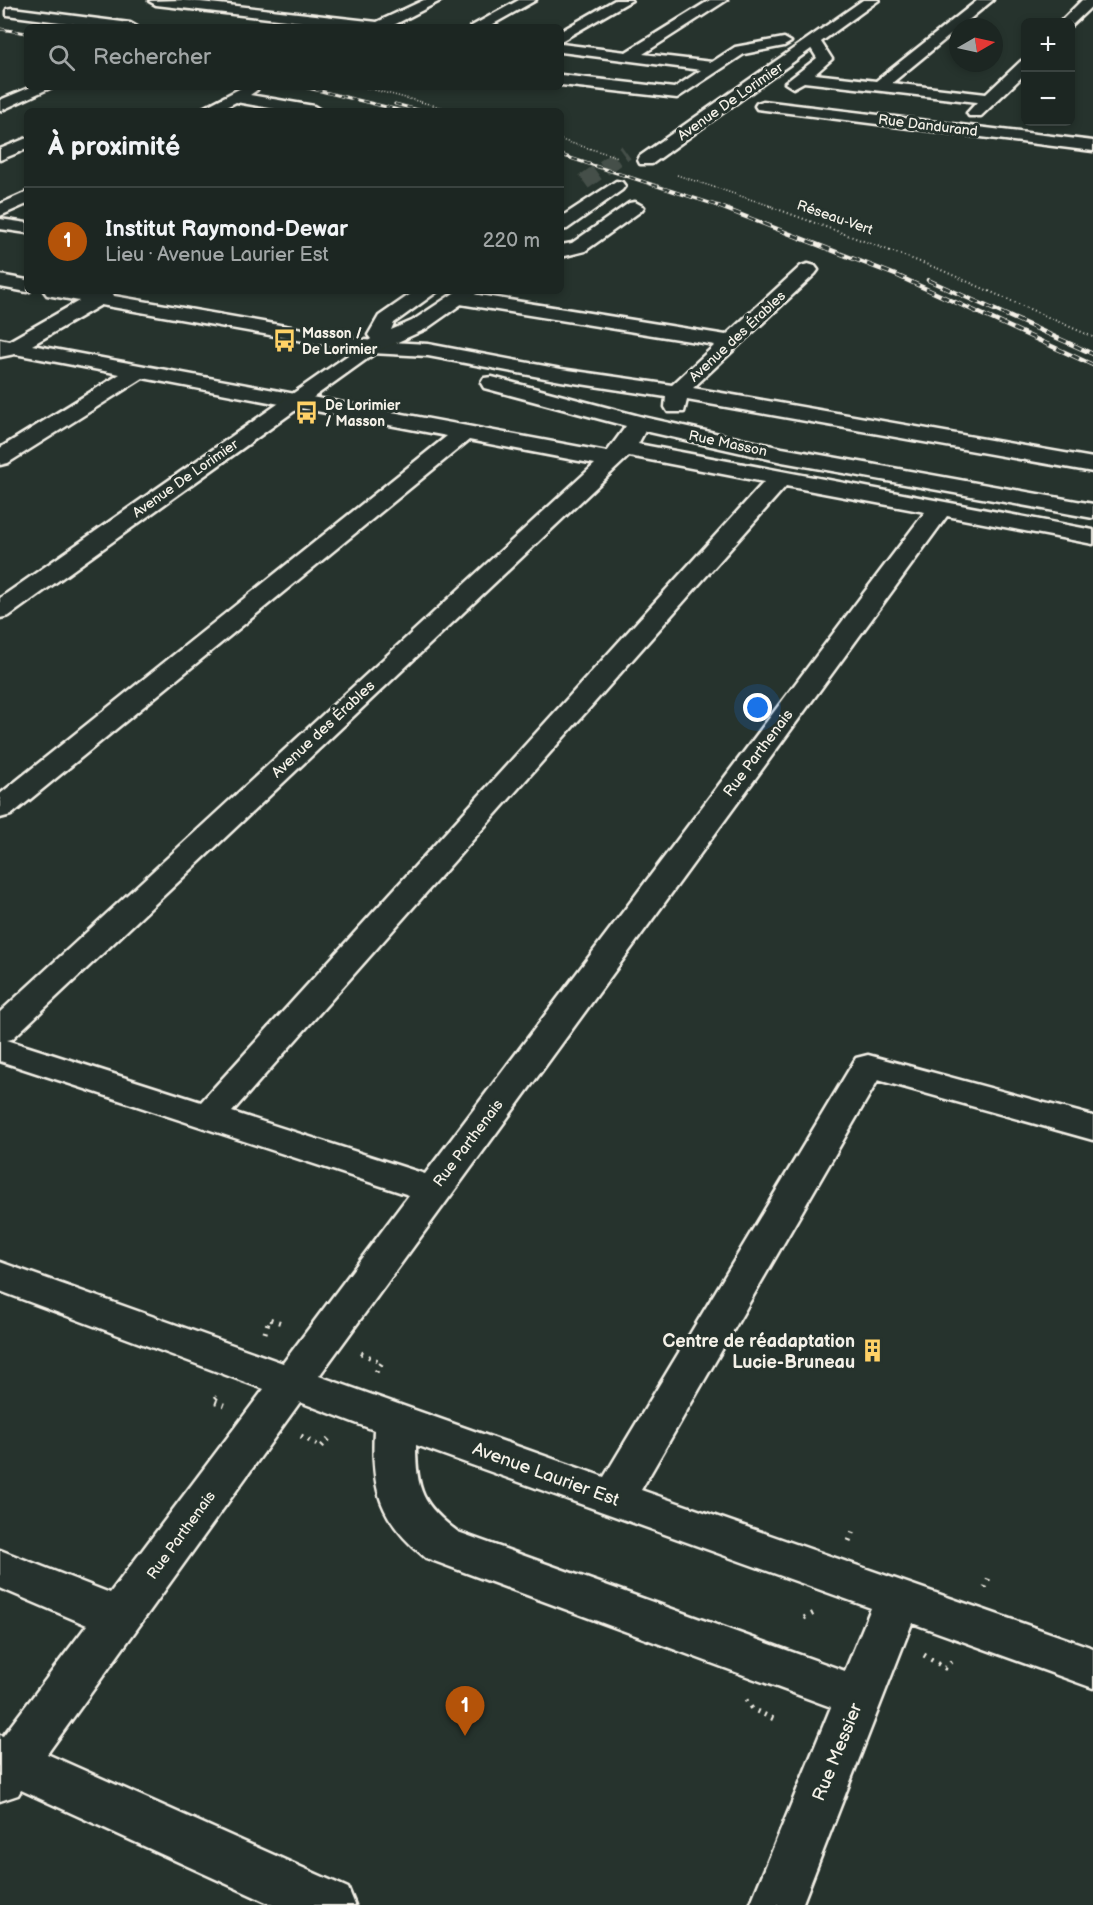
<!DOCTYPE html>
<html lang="fr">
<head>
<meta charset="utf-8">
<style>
  :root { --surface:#1c2622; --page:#29322f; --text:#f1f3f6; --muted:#a0a5a5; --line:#3a4340; --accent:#b45309 }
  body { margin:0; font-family:"Balsamiq Sans",sans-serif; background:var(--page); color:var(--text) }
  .controls { position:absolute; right:18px; top:18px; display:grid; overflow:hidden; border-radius:9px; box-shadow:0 3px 9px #0003 }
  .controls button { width:54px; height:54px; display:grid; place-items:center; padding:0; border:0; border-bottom:2px solid var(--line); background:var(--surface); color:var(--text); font:30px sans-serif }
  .compass { position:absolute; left:949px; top:18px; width:54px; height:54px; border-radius:50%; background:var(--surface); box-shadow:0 3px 9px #0003; rotate:81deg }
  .you { position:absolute; left:758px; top:708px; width:21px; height:21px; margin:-15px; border:4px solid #fff; border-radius:50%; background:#1a73e8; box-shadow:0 0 0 9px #1a73e833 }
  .badge { display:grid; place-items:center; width:39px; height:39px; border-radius:50%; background:var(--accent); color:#fff; font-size:20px; font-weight:700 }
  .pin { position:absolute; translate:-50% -50px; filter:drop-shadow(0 2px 3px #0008) }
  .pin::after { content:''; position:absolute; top:32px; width:21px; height:18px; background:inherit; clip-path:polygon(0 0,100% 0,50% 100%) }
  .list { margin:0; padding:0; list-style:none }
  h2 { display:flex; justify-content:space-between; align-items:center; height:78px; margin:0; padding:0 24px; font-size:26px }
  h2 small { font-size:20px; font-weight:400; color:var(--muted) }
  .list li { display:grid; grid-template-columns:39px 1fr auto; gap:18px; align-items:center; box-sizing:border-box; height:108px; padding:0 24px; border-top:2px solid var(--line) }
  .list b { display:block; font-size:22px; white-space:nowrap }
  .list p { margin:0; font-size:20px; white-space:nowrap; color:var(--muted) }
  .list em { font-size:20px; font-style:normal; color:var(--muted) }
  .icon { flex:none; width:33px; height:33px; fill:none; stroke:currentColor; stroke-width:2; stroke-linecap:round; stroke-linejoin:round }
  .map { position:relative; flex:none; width:1093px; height:1905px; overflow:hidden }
  .search { position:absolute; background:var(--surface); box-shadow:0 3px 9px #0003; left:24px; top:24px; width:540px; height:66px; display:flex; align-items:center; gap:15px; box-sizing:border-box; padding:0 21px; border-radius:9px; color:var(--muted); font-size:22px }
  .panel { position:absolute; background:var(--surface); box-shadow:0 3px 9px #0003; left:24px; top:108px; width:540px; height:186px; border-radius:9px }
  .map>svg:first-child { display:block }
</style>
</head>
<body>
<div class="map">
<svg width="1093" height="1905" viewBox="0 0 1093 1905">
  <rect width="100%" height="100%" fill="#26332d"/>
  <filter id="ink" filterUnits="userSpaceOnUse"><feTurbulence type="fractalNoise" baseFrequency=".0167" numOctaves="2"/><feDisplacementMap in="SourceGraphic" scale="12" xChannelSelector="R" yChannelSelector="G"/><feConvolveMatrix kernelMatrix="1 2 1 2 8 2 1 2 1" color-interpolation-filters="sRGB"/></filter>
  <g filter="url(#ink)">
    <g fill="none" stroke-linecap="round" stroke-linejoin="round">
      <path stroke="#455049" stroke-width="16" stroke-dasharray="16 8" stroke-linecap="butt" d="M 584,182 L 626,152"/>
      <defs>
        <path id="minor" d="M 183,0 L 377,22 L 424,0 L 442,0 L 390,27 L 345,27 L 156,5 L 149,1 Z
          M 519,0 L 536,0 L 488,27 L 470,27 Z
          M 615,0 L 632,0 L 561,41 L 561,31 Z
          M 710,0 L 727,0 L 643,54 L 712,62 L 735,47 L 784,38 L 791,42 L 784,46 L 744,54 L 677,98 L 561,85 L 561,75 L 674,88 L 701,70 L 561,52 L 561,44 L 626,52 Z
          M 978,0 L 993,0 L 892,83 L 986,94 L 1021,61 L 1026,60 L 1026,73 L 981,116 L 969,116 L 967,113 L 977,102 L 804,82 L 793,88 L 785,83 L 817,58 L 807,42 L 814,38 L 819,39 L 832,59 L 815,74 L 876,81 Z
          M 1082,0 L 1093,0 L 1093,5 L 1072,25 L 1070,22 L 1060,22 Z
          M 12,8 L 130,23 L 137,27 L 97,27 L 7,15 L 7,9 Z
          M 31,87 L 52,87 L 0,111 L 0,100 Z
          M 243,87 L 255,87 L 257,90 L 250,95 L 314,106 L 322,111 L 287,111 L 236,102 L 218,111 L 197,111 Z
          M 763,101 L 1093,141 L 1093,151 L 757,109 L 755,106 L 757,103 Z
          M 27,138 L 27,149 L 0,160 L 0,149 Z
          M 27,192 L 27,204 L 0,216 L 0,204 Z
          M 635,202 L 644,207 L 641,211 L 585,251 L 561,257 L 561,245 L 572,243 L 629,203 Z
          M 0,219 L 27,223 L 27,233 L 0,229 Z
          M 808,264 L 815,266 L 818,270 L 815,274 L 693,388 L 1093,458 L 1093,472 L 687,400 L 684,412 L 668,412 L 665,407 L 666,397 L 561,381 L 428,356 L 371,353 L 101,305 L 32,345 L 607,452 L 626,426 L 484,388 L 481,383 L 484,378 L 492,377 L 643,417 L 782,448 L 1093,504 L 1093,518 L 782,462 L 645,431 L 638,444 L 1093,530 L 1093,544 L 947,516 L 319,1376 L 604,1477 L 856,1058 L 868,1055 L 1093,1116 L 1093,1140 L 878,1080 L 641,1490 L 1093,1648 L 1093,1688 L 912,1623 L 802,1905 L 750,1905 L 831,1707 L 426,1558 C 379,1520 371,1488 374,1430 L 300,1402 L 47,1754 L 348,1888 L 355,1905 L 273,1905 L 21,1790 L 18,1795 L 0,1801 L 0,1735 L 3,1736 L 87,1625 L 0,1588 L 0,1550 L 110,1593 L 264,1389 L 0,1291 L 0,1262 L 283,1363 L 409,1195 L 0,1061 L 0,1012 L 595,464 L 469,440 L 11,815 L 0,818 L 0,794 L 447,436 L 143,378 L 8,463 L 0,465 L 0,448 L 120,374 L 15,354 L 0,357 L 0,339 L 9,341 L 79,301 L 47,295 L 44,291 L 112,291 L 114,296 L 371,341 L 428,344 L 561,369 L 672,385 L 715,345 L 460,304 L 450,298 L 460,292 L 726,335 L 801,266 ZM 629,456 L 764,482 L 201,1102 L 7,1040 L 12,1039 ZM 786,486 L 925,512 L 425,1174 L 232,1112 ZM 416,1445 L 871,1608 L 845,1671 L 458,1532 C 422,1505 416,1490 416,1445 Z
          M 0,275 L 27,280 L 27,291 L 30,291 L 27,292 L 0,287 Z"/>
        <path id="major" d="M 863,0 L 879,0 L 652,164 L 640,164 L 638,160 L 640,156 Z
          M 616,181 L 622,182 L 625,186 L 622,190 L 567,229 L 561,230 L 561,217 Z
          M 415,291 L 438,291 L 394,323 L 391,330 L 412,321 L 457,291 L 480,291 L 426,329 L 378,351 L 9,616 L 0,618 L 0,598 L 371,339 L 368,335 L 379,316 Z"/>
      </defs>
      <use href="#minor" stroke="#f4f1e8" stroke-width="5"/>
      <use href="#major" stroke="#f4f1e8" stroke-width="5"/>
      <path stroke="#f4f1e8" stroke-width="1.5" stroke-dasharray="1 2" stroke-linecap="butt" d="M 363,87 L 456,111
        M 561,140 L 618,157
        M 677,175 L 774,207"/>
      <path stroke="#f4f1e8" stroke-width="2" stroke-dasharray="1 3" stroke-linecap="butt" d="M 769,206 L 939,269 L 1093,337"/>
      <path stroke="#f4f1e8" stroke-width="5" stroke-dasharray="2 6" stroke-linecap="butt" d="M 265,1333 L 269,1319 L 285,1324
        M 361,1353 L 382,1363 L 376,1372
        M 217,1397 L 213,1401 L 224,1405
        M 301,1436 L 321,1447 L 330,1438
        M 849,1541 L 854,1528
        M 985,1588 L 990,1575
        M 804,1618 L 816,1612
        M 924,1655 L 945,1668 L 952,1661
        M 746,1700 L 752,1709 L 776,1720"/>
      <use href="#minor" fill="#26332d" fill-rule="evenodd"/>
      <use href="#major" fill="#26332d" fill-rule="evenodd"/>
      <defs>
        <path id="rail-far1" d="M 0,29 L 27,33
          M 304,87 L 403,111
          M 395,104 L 422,111
          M 561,155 L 722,207"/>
        <path id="rail" d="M 718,206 L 898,276 L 1093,365
          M 928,280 L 1093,354"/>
      </defs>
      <use href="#rail-far1" stroke="#f4f1e8" stroke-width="3"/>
      <use href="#rail" stroke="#f4f1e8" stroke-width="4.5"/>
      <use href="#rail-far1" stroke="#26332d" stroke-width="2" stroke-dasharray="6" stroke-linecap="butt"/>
      <use href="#rail" stroke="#26332d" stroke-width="3" stroke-dasharray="8" stroke-linecap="butt"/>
    </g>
  </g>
  <defs>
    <symbol id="bus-bare" viewBox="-9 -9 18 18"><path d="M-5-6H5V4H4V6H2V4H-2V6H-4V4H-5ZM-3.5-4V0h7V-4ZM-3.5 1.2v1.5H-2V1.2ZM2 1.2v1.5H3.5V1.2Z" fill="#ffd166" stroke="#26332d" stroke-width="2.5" paint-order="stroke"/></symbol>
    <symbol id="building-bare" viewBox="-9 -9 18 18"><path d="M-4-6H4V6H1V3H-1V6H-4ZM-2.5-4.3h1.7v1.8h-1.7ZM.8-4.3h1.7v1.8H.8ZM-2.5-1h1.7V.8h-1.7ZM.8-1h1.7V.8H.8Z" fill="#ffd166" stroke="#26332d" stroke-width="2.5" paint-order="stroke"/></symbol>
  </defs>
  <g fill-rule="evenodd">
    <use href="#bus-bare" x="268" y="324" width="33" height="33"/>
    <use href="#bus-bare" x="290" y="396" width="33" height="33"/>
    <use href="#building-bare" x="856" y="1334" width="33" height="33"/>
  </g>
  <g text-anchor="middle" stroke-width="6" stroke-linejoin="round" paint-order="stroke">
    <g font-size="14" fill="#f4f1e8" stroke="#26332d">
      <text transform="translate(730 101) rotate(-35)" y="5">Avenue De Lorimier</text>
      <text transform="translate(928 125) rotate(7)" y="5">Rue Dandurand</text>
      <text transform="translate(835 217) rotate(19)" y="5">Réseau-Vert</text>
      <text transform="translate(737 336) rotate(-43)" y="5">Avenue des Érables</text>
      <text transform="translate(728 443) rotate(12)" y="5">Rue Masson</text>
      <text transform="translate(185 478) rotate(-35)" y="5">Avenue De Lorimier</text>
    </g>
    <g font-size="14" font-weight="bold" fill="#f4f1e8" stroke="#26332d" text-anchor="start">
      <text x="302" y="338">Masson /<tspan x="302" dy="16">De Lorimier</tspan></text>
      <text x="325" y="410">De Lorimier<tspan x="325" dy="16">/ Masson</tspan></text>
    </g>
    <g font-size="15" fill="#f4f1e8" stroke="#26332d">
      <text transform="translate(323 729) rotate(-43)" y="5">Avenue des Érables</text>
      <text transform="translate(758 753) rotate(-53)" y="5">Rue Parthenais</text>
      <text transform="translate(468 1143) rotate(-53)" y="5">Rue Parthenais</text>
      <text transform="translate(181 1535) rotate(-54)" y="5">Rue Parthenais</text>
    </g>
    <g font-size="18" font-weight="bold" fill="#f4f1e8" stroke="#26332d" text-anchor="end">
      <text x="855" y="1347">Centre de réadaptation<tspan x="855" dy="21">Lucie-Bruneau</tspan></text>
    </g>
    <g font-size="18" fill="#f4f1e8" stroke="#26332d">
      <text transform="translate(546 1474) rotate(20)" y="6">Avenue Laurier Est</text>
      <text transform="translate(837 1752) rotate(-68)" y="6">Rue Messier</text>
    </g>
  </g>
</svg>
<div class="controls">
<button>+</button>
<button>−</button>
</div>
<svg class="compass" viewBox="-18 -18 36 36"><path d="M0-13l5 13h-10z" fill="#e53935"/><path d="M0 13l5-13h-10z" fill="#a0a5a5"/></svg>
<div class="you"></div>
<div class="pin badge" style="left:465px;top:1736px">1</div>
<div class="search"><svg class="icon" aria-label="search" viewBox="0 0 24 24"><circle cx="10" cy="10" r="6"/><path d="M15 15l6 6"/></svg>Rechercher</div>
<section class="panel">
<h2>À proximité<small></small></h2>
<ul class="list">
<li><span class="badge">1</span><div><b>Institut Raymond-Dewar</b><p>Lieu · Avenue Laurier Est</p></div><em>220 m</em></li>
</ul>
</section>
</div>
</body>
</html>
